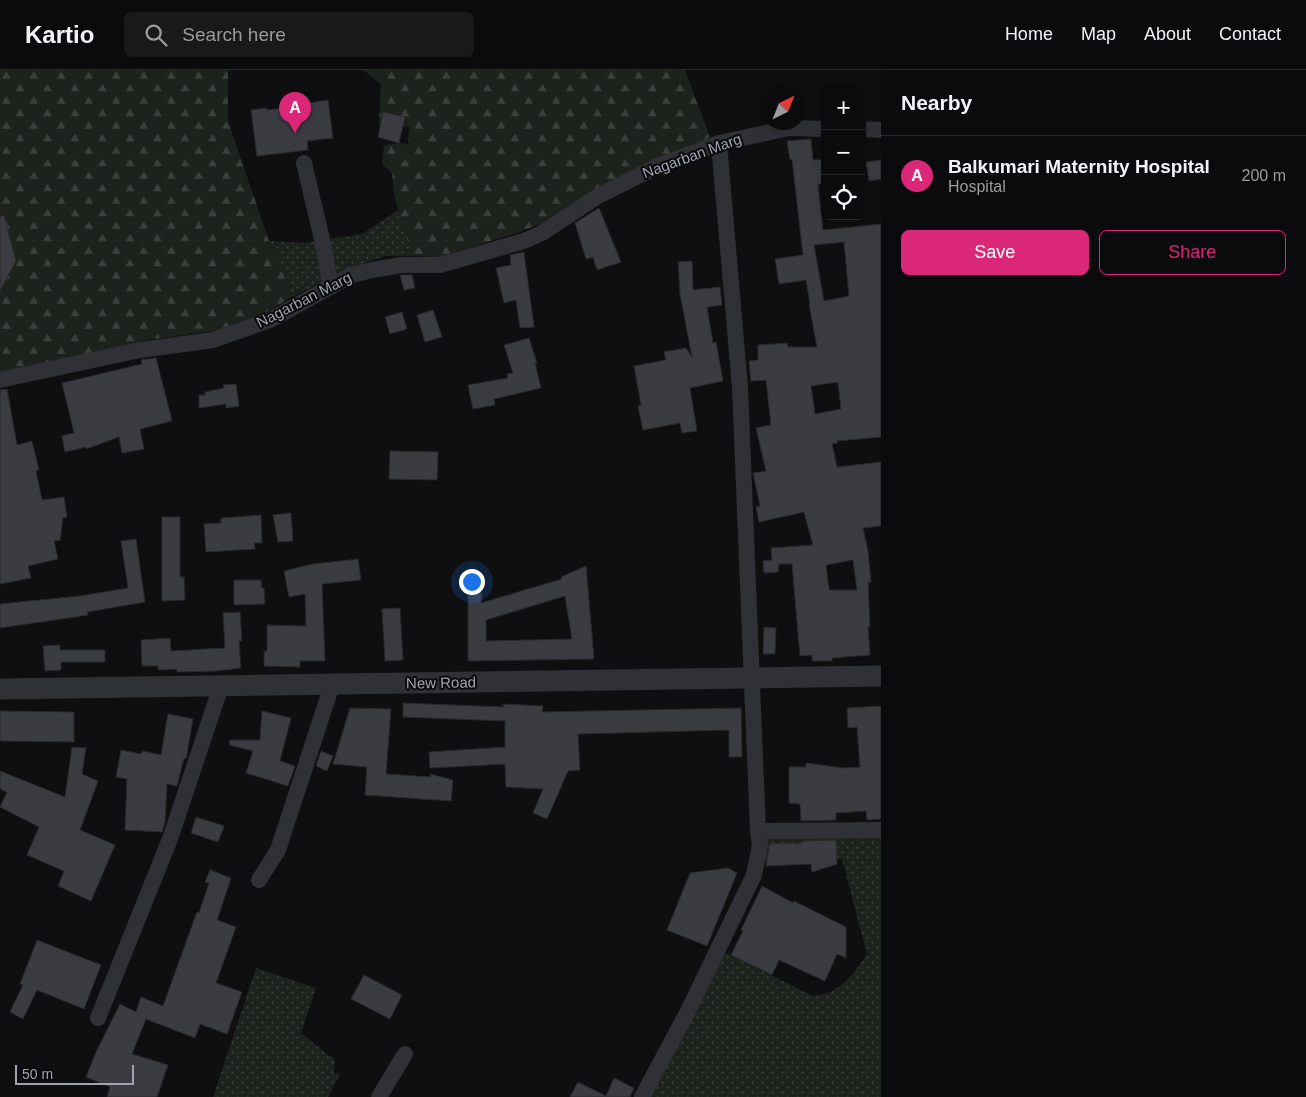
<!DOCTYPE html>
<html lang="en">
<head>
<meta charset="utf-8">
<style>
  :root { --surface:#0b0b0d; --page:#19191b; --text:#f1f3f6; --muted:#9a9b9d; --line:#2b2b2e; --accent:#db2777 }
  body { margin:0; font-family:Helvetica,sans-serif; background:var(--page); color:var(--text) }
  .controls { position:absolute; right:15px; top:15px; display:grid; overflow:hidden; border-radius:8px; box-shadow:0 2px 12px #0003 }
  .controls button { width:45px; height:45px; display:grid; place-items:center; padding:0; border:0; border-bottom:1px solid var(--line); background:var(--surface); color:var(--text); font:25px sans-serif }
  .compass { position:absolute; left:761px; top:15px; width:45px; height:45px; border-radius:50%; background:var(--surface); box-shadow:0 2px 12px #0003; rotate:43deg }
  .scale { position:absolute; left:15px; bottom:12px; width:119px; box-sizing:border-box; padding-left:5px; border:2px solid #a0a4b2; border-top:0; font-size:14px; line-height:18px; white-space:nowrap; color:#a0a4b2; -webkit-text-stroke:4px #0a0a0c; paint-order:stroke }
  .you { position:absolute; left:471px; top:511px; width:18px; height:18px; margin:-12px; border:4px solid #fff; border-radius:50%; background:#1a73e8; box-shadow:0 0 0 8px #1a73e833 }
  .badge { display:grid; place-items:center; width:32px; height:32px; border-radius:50%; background:var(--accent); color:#fff; font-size:16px; font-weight:700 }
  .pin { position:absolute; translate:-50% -41px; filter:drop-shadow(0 1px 2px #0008) }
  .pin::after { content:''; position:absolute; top:26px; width:18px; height:15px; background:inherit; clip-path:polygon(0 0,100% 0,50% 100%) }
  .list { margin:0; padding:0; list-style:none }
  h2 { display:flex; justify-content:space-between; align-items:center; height:65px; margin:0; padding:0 20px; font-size:21px }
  h2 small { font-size:16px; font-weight:400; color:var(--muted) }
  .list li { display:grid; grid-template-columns:32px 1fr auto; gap:15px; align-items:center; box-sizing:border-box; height:80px; padding:0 20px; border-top:1px solid var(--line) }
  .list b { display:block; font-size:19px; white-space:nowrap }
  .list p { margin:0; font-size:16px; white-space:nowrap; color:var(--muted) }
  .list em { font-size:16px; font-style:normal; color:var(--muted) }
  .actions { display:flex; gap:10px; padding:15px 20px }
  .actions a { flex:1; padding:11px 0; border:1px solid var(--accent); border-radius:8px; text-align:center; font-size:18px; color:var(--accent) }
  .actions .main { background:var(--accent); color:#fff }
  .icon { flex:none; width:28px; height:28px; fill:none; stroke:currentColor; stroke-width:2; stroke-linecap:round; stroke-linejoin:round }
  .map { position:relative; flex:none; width:881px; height:1027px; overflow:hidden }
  header { display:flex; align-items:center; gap:30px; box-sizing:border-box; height:70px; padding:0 25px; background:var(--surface); border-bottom:1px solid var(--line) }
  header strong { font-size:24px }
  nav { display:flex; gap:28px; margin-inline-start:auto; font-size:18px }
  .search { width:350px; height:45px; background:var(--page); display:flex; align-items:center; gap:12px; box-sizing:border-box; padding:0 18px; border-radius:8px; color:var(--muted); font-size:19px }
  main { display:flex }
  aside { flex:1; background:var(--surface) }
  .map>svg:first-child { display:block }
</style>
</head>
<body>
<header>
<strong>Kartio</strong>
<div class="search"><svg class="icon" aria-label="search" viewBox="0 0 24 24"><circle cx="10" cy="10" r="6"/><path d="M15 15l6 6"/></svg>Search here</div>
<nav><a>Home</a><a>Map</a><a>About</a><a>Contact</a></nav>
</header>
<main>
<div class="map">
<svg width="881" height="1027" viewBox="0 0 881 1027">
  <defs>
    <pattern id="grass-dots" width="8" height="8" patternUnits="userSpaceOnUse" patternTransform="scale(1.25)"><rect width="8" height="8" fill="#1c231d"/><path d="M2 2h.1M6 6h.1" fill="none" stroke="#3a403b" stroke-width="1.8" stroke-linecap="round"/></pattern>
    <pattern id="forest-firs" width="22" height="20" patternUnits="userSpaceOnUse" patternTransform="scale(1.25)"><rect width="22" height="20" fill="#1c231d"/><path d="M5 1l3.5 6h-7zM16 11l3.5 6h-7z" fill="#3a403b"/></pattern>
  </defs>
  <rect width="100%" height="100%" fill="#0f0f11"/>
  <path fill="url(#grass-dots)" d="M 398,140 L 412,186 L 385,186 L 353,197 L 296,225 L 269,171 L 304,173 L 362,164 Z
    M 881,764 L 881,1027 L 650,1027 L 722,881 L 813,926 C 841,923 852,906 867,884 L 842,789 L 764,791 L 764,773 L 769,766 Z
    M 256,898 L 316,918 L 301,963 L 335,990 L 334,1003 L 340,1004 L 328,1027 L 213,1027 Z"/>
  <path fill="url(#forest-firs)" d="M 0,0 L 228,0 L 228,51 L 269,171 L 296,225 L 261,245 L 214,261 L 146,270 L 0,305 Z
    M 363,0 L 685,0 L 710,67 L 693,78 L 546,151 L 520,162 L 439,187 L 412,186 L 394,125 L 392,103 L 382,94 L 384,75 L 399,73 L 408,74 L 409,57 L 379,55 L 381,14 Z"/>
  <path fill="#3b3c41" stroke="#29292d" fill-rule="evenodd" d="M 328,30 L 333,68 L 307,71 L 308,80 L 257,86 L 251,40 L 267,38 L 267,40 L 309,35 L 309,33 Z
    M 383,42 L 405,47 L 399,73 L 378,67 Z
    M 811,69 L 813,90 L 825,89 L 825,114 L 818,114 L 823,160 L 881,154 L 881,367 L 837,371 L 838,373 L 832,374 L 837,397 L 881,392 L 881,456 L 863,458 L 868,481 L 871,512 L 868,513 L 870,557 L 868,557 L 870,585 L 832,588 L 832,591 L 812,591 L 812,585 L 800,586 L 792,494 L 779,494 L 778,502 L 764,503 L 763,491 L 772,490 L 771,478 L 813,475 L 804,442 L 759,452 L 756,437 L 760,436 L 753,403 L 766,401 L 756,358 L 771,355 L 766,310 L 751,311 L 749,291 L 758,290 L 758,275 L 787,273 L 788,277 L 817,277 L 809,234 L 810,234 L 806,210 L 779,214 L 775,189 L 803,185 L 792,89 L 790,90 L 787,71 ZM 844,172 L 849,226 L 824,231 L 814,175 ZM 838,312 L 841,339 L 815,344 L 811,316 ZM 853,490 L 857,520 L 829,520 L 826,495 Z
    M 881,90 L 881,109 L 869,111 L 866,92 Z
    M 599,138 L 621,192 L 597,200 L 593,187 L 586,189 L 575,153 Z
    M 4,145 L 16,191 L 0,221 L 0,146 Z
    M 524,182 L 534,257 L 520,258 L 516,230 L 504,233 L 496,198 L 511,195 L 510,185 Z
    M 692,191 L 693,220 L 720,217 L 722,235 L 707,237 L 713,273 L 716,272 L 723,311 L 690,318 L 697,361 L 682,363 L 680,353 L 643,360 L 638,336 L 641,335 L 634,296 L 666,290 L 664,282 L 686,278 L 692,287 L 680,224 L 678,192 Z
    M 400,205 L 412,205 L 415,218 L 404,220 Z
    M 433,240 L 442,267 L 425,272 L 417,245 Z
    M 402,242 L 407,259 L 390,264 L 385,247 Z
    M 529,268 L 537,293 L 535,293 L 541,318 L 494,329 L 495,335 L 473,339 L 468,315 L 508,308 L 507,304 L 513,303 L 504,275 Z
    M 156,288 L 172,351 L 140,359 L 144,379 L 122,383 L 119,367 L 86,379 L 86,377 L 65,382 L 62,366 L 74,363 L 62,313 L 142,294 L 141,290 Z
    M 236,314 L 239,336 L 226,338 L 226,334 L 199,338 L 199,325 L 205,325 L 205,322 L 224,318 L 223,315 Z
    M 7,319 L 17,375 L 32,371 L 39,400 L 36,401 L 42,430 L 64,427 L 67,447 L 63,448 L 60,470 L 54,471 L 58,489 L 28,496 L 31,508 L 0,514 L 0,320 Z
    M 390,381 L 438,382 L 437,410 L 389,409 Z
    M 291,443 L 293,471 L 278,472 L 273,445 Z
    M 261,445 L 262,473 L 254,473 L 255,479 L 206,482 L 204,454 L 221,453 L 221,448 Z
    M 162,447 L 180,447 L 180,507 L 184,507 L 185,530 L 162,531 Z
    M 136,469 L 145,532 L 87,542 L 88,545 L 0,558 L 0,534 L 80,526 L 128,518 L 121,471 Z
    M 358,489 L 361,510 L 322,514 L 325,591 L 300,591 L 300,597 L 264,596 L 264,581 L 267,581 L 267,555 L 306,556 L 305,524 L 289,527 L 284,501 L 313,494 Z
    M 586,496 L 594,589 L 468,591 L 468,522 L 482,523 L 481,533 L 562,509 L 561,507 ZM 565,526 L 572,569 L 486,571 L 486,550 Z
    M 234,510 L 261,510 L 262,518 L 264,518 L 265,534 L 234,535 Z
    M 400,538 L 403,590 L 385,591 L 382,539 Z
    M 240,542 L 242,571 L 239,571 L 241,598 L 216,601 L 177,602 L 177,599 L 158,600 L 158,596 L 142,596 L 141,570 L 170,568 L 171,581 L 225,578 L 223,543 Z
    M 764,557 L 776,558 L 775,584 L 763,584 Z
    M 60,575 L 60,580 L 105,580 L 105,592 L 61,592 L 61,600 L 45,601 L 43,576 Z
    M 403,633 L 504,637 L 503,634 L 543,636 L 542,642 L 741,638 L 742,687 L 729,687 L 729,660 L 578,664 L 580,700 L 568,701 L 547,749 L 533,743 L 543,719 L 506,717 L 505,694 L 430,698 L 429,682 L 505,677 L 505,651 L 403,647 Z
    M 881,636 L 881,749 L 867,750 L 866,741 L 836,743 L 836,750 L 801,751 L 800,734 L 789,733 L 789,697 L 806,697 L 806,693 L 844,698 L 860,697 L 857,657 L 848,658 L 847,638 Z
    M 350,638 L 391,639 L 386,704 L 431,707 L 430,704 L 453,710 L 451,731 L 365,725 L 367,697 L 333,694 Z
    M 0,641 L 74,642 L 74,672 L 0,671 Z
    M 262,641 L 291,648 L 280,691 L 295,696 L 288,716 L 246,703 L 253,681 L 229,675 L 230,670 L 260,670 Z
    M 168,644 L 193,649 L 186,689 L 184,688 L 177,716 L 167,714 L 165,752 L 162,762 L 125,760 L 127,709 L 116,707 L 121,680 L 141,684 L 142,681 L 161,685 Z
    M 72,677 L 86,678 L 82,704 L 98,711 L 80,760 L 115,775 L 91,831 L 58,816 L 64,801 L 27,785 L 39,757 L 0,737 L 7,722 L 0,719 L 0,701 L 65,727 Z
    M 321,681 L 333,686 L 327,701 L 316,696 Z
    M 196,747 L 224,756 L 218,772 L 191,763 Z
    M 836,770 L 837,794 L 812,802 L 811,794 L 766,796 L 770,774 L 803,773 L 803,771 Z
    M 728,798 L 737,803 L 707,876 L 667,860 L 690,803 Z
    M 210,800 L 231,808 L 217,850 L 236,857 L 216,913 L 242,922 L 227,964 L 200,954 L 195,968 L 146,949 L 132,984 L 168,995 L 157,1027 L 107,1027 L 110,1017 L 86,1007 L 96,982 L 120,934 L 136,942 L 141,927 L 163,936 L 197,842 L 199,843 L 209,813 L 205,812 Z
    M 762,816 L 793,833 L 794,831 L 846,857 L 846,888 L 837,884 L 825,911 L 779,890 L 772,905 L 731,885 L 743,861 L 741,860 Z
    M 37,870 L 101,895 L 84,939 L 37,920 L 23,949 L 10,942 L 23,915 L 20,914 Z
    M 364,905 L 402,925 L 390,949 L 351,929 Z
    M 614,1008 L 634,1018 L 630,1027 L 570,1027 L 578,1012 L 606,1026 Z"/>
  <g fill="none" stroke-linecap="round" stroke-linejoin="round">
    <path stroke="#303136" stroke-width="16" d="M 862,59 L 881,60
      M 304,93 L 321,165 L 331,217
      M 0,310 L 140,280 L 213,270 L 270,250 L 352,205 L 372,200 L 401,195 L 440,195 L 524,171 L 542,163 L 598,126 L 656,97 L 719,73 L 789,58 L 825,59
      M 758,761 L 881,760
      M 259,810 L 278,780 L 332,615
      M 98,948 L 170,769 L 221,616
      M 379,1027 L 405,984
      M 642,1027 L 688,941 L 754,805 L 760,775 L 758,761 L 740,318 L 719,73"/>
    <path stroke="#303136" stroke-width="21" d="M 0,619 L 881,606"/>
  </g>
  <g text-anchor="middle" stroke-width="4" stroke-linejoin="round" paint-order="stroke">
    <g font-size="15" fill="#a0a4b2" stroke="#0a0a0c">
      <text transform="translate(692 86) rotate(-20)" y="5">Nagarban Marg</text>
      <text transform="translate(304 230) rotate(-27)" y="5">Nagarban Marg</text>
      <text transform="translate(441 613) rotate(-1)" y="5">New Road</text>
    </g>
  </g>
</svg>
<div class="controls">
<button>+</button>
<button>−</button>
<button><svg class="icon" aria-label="locate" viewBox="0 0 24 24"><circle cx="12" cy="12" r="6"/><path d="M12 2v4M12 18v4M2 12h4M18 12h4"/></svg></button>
</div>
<svg class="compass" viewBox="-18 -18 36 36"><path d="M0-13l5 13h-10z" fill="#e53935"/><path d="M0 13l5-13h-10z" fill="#9a9b9d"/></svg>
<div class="scale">50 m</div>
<div class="you"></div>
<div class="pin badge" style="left:295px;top:63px">A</div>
</div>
<aside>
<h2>Nearby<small></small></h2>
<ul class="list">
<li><span class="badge">A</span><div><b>Balkumari Maternity Hospital</b><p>Hospital</p></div><em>200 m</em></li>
</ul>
<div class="actions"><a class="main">Save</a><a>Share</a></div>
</aside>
</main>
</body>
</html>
